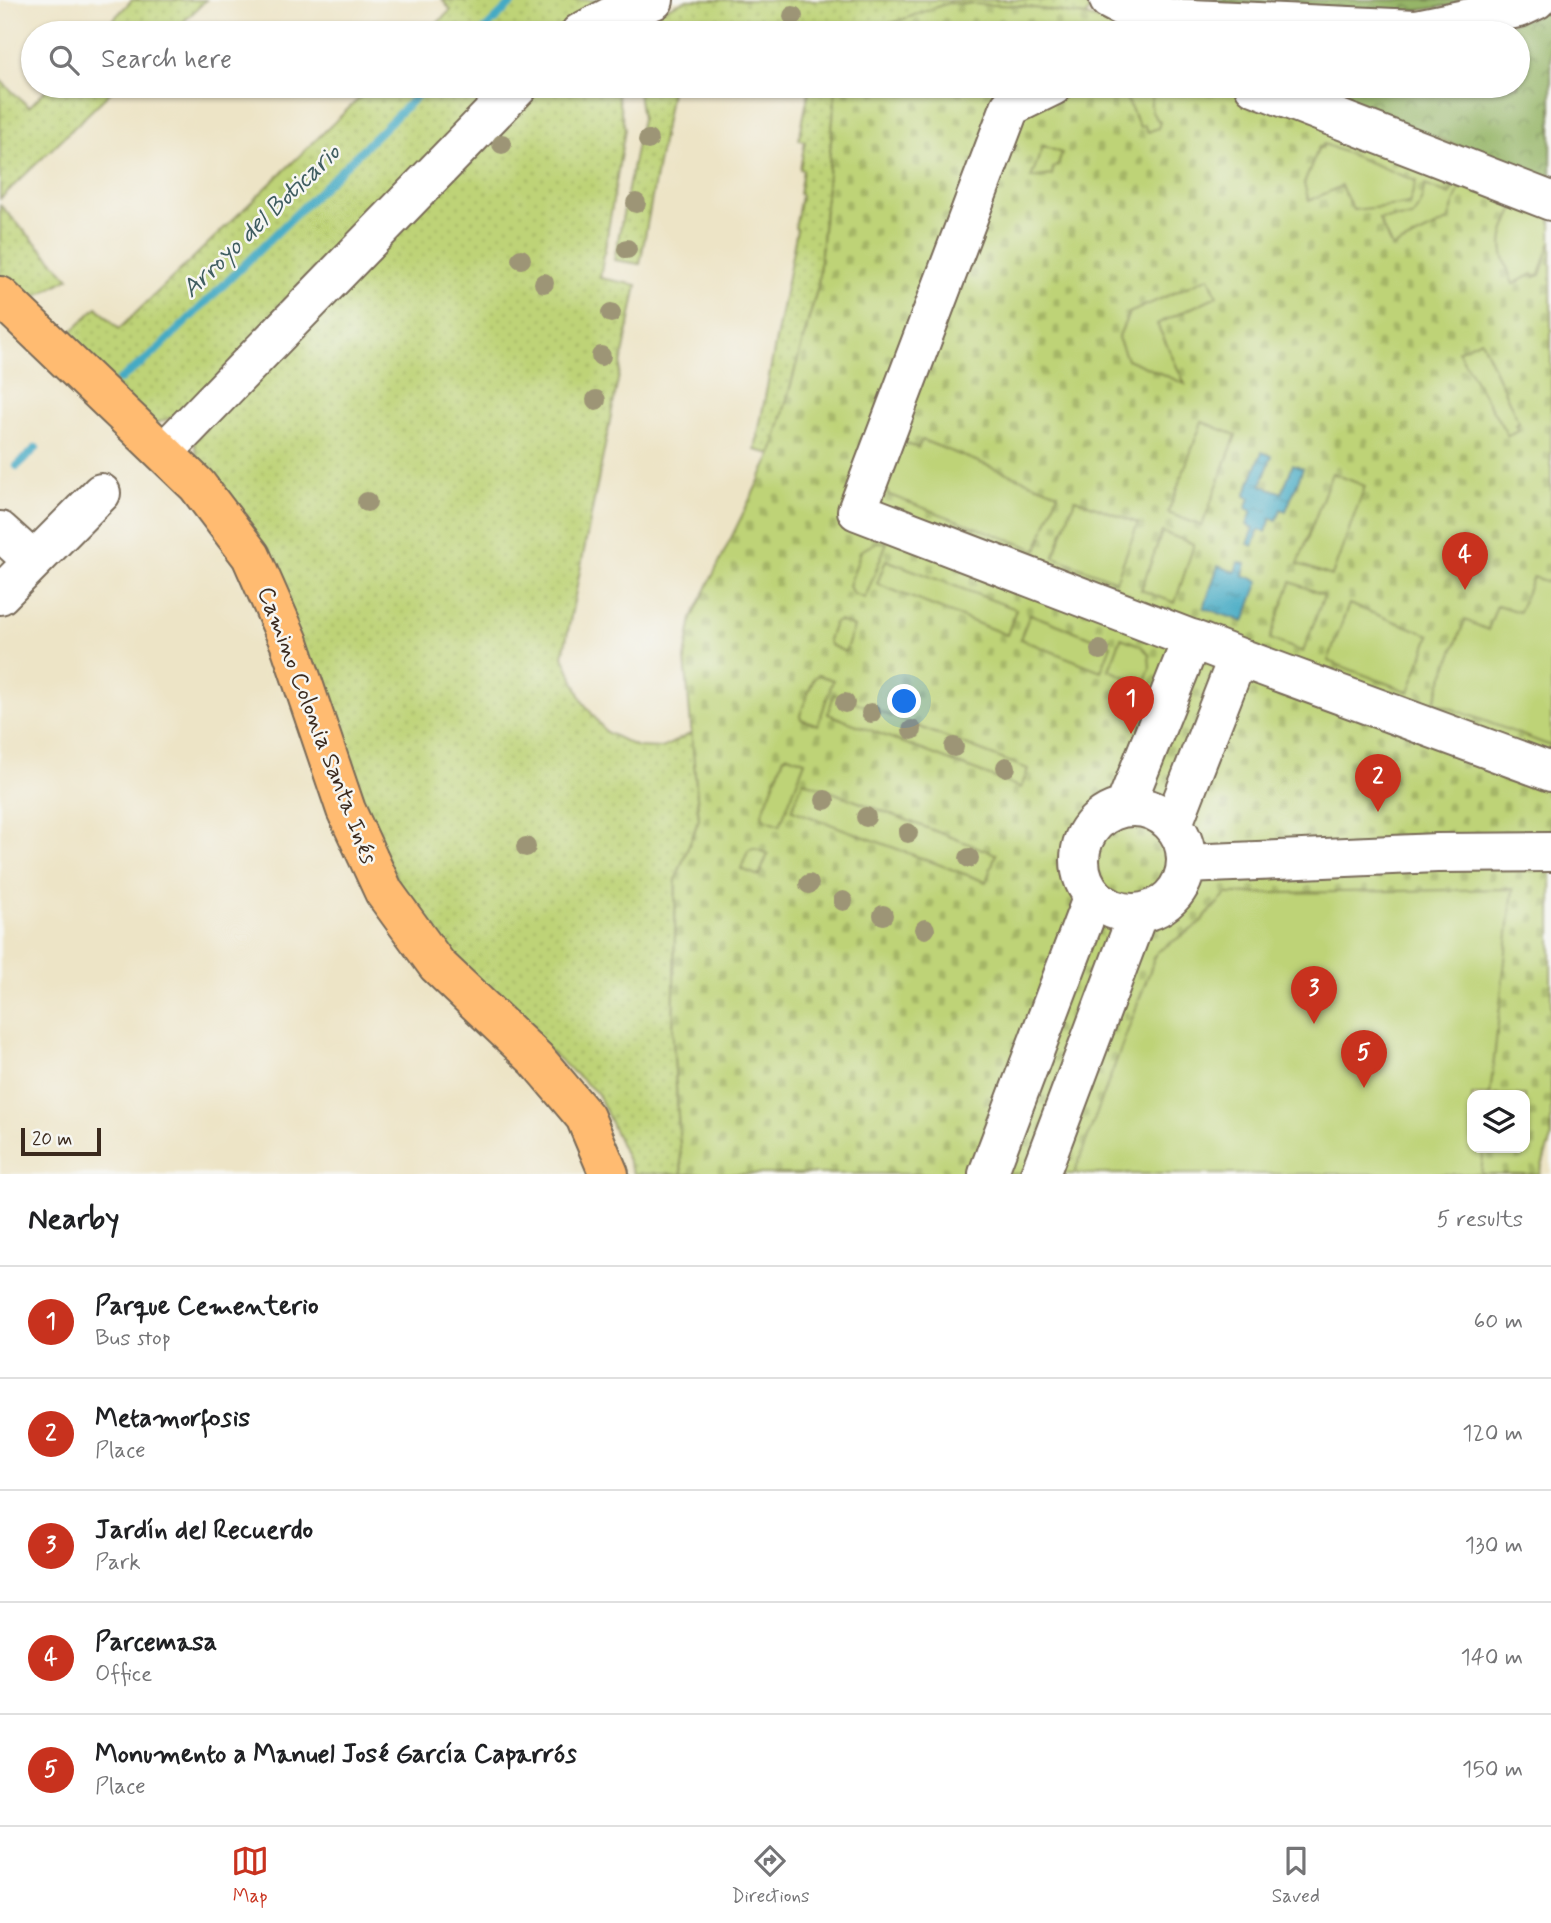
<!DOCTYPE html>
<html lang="en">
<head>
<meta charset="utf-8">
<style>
  :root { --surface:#fff; --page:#f6f6f6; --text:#202124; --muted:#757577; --line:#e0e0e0; --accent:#c8321e }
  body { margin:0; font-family:Mynerve,sans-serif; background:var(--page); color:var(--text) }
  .controls { position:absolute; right:21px; bottom:21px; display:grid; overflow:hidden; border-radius:14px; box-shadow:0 2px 5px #0004 }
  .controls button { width:63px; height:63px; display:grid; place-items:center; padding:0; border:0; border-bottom:2px solid var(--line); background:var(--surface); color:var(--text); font:35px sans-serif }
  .scale { position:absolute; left:21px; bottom:18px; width:80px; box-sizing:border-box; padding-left:7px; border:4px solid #3b2a1e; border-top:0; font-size:19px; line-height:24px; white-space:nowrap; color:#3b2a1e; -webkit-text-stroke:5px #f6f6f2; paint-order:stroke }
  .you { position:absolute; left:905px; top:702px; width:24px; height:24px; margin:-18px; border:5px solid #fff; border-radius:50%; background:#1a73e8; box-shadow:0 0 0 10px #1a73e833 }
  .badge { display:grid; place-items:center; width:46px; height:46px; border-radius:50%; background:var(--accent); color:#fff; font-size:23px; font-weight:700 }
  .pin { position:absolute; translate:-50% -58px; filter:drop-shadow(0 2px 4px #0008) }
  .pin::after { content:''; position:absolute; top:37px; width:24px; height:21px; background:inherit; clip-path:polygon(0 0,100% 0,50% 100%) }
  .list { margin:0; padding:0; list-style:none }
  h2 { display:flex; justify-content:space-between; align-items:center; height:91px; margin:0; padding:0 28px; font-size:30px }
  h2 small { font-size:23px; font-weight:400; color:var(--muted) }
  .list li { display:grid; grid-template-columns:46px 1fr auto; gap:21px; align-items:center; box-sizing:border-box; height:112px; padding:0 28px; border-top:2px solid var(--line) }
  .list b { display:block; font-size:26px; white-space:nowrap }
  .list p { margin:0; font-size:23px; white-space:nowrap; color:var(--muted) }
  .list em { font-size:23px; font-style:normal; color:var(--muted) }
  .icon { flex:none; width:38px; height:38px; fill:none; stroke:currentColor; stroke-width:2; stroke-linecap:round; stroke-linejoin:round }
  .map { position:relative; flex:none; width:1551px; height:1174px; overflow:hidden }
  .search { position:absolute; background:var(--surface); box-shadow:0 2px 5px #0004; left:21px; right:21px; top:21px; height:77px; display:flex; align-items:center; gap:18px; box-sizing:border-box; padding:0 24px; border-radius:38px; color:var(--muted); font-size:26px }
  .sheet { height:651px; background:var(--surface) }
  nav { display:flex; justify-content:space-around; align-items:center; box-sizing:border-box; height:98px; border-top:2px solid var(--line); background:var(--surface); font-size:19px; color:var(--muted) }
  nav a { display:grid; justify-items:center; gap:4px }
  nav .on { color:var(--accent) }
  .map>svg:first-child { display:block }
</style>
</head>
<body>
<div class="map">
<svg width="1551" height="1174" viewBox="0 0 1551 1174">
  <defs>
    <pattern id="grass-dots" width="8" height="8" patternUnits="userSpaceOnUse" patternTransform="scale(1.75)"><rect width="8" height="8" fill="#bed377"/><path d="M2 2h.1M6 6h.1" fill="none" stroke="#a4b566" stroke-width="1.8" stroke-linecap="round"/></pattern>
    <pattern id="forest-crowns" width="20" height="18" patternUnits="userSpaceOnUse" patternTransform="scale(1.75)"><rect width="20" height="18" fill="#96b568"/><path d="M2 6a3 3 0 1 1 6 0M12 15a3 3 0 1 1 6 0" fill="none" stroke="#7c9355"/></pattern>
    <pattern id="cemetery-stones" width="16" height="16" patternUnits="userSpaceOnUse" patternTransform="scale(1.75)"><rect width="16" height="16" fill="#bed377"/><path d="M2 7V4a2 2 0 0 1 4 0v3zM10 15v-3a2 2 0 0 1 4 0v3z" fill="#a4b566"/></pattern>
    <pattern id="water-ripples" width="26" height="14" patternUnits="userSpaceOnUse" patternTransform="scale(1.75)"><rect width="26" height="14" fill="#44aac4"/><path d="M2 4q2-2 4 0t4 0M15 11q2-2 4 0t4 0" fill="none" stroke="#3a8b9f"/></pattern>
  </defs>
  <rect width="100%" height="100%" fill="#f6f6f2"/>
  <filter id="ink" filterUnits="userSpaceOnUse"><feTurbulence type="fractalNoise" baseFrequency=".0143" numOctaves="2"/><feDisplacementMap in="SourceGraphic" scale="14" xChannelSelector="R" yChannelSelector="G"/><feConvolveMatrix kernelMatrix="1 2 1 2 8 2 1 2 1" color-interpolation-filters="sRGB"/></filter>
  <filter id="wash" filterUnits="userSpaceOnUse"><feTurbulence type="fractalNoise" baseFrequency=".00686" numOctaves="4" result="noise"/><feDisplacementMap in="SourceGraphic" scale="28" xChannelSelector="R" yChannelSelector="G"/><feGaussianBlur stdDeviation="1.57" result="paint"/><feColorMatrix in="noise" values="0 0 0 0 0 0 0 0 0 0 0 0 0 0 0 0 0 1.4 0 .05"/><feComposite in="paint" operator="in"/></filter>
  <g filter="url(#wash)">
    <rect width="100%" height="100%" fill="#ede4c6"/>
    <path fill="url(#grass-dots)" stroke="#7c7e4a" stroke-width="2" d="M 132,0 L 206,0 L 172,33 L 100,33 Z
      M 442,0 L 619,0 L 586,14 L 561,33 L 427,33 L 451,10 Z
      M 687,0 L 1076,0 L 1091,9 L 1085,16 L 1021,6 L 948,4 L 887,25 L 879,33 L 731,33 L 684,25 L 682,33 L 628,33 L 626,23 Z
      M 0,80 L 29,107 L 50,86 L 117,86 L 0,199 Z
      M 372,86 L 501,86 L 181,414 L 154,424 L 138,410 L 69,334 L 97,307 L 119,329 Z
      M 543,86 L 615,86 L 625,129 L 600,278 L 637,285 L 563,656 L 583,702 L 606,732 L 637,747 L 662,748 L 692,733 L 699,819 L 676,879 L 673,1041 L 682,1174 L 634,1174 L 598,1094 L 454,966 L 409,905 L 198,461 L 194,441 L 443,182 Z
      M 637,86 L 672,86 L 640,264 L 614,260 L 642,118 Z
      M 799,86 L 836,86 L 818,286 L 772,454 L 755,450 L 797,229 L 795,228 L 801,195 L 799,194 L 803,170 L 800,169 L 805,141 L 799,140 L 809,90 L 799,88 Z
      M 0,205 L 69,278 L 35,297 L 17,292 L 0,276 Z"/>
    <path fill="url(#forest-crowns)" stroke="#687043" stroke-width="2" d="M 1149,0 L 1475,0 C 1369,27 1257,8 1149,0 Z
      M 1551,10 L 1551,181 L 1298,86 L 1518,86 L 1518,33 L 1483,33 Z"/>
    <path fill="url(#cemetery-stones)" stroke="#7c7e4a" stroke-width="2" fill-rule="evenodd" d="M 948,3 L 1021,6 L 1085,16 L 1149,33 L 879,33 L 887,25 Z
      M 836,86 L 1298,86 L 1551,181 L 1551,1139 L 1539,1174 L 682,1174 L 673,1041 L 676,879 L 699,819 L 685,658 L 692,618 L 772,454 L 818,286 ZM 1472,1095 L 1525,1095 L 1525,1148 L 1472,1148 Z"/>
    <path fill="#bed377" stroke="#7c7e4a" stroke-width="2" d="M 1140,86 L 1156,87 C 1150,102 1147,111 1160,122 L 1158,128 L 1148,132 L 1144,125 L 1140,127 L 1123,92 Z
      M 1324,144 L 1416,181 L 1409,204 L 1353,210 L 1341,186 L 1309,201 L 1304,184 L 1319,147 L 1322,148 Z
      M 1043,146 L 1062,153 L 1058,165 L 1053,168 L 1052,175 L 1031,178 Z
      M 1458,176 L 1462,181 L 1448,221 L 1392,248 L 1379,219 L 1412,217 L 1420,205 L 1425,185 L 1450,195 Z
      M 1517,201 L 1551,216 L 1551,241 L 1540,275 L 1535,277 L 1533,274 L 1513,284 C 1497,241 1499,242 1517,201 Z
      M 1209,277 L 1217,296 L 1157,324 L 1185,384 L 1127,359 L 1118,338 L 1129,313 Z
      M 1481,340 L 1519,423 L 1515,425 L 1518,431 L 1508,436 L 1458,351 Z
      M 1202,422 L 1236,435 L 1202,526 L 1168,513 Z
      M 922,440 L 1058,493 L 1037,550 L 889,495 L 885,488 L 902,442 L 918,448 Z
      M 1332,473 L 1365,486 L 1332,576 L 1298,564 Z
      M 1075,499 L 1138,523 L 1116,581 L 1054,557 Z
      M 1162,532 L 1194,544 L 1175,603 L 1141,590 Z
      M 877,542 L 887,542 L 865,598 L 853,594 L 849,586 L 861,551 Z
      M 886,560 L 1016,609 L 1007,635 L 877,584 Z
      M 1533,577 L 1551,583 L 1551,746 L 1434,702 L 1465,620 L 1488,630 L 1497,605 L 1519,612 Z
      M 1291,582 L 1324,595 L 1303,652 L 1270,639 Z
      M 1349,604 L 1430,635 L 1409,692 L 1328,661 Z
      M 1030,614 L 1111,645 L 1101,671 L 1020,639 Z
      M 839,621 L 854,627 L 845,652 L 830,645 L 828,640 L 834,623 Z
      M 1121,638 L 1140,645 L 1149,654 L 1150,668 L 1144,684 L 1109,670 Z
      M 818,675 L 833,680 L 818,725 L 801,719 L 800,715 L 814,678 Z
      M 834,694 L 1028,769 L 1021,788 L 828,714 Z
      M 788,755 L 805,761 L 780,825 L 764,819 L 762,814 L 784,757 Z
      M 803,781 L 996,854 L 986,882 L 792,810 Z
      M 753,848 L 768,854 L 759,876 L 741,869 L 748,851 Z
      M 1513,889 L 1490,1095 L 1472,1095 L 1472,1148 L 1484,1148 L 1481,1174 L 1074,1174 L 1157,952 L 1198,925 L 1226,894 Z"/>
    <path fill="url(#water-ripples)" stroke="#406a71" stroke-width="2" d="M 1262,452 L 1272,456 L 1261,485 L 1282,493 L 1293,464 L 1303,468 L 1286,511 L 1281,509 L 1277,520 L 1271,518 L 1266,532 L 1259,530 L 1253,546 L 1248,544 L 1254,528 L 1247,525 L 1252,511 L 1246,508 L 1250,498 L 1245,496 Z
      M 1239,562 L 1246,564 L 1243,575 L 1259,581 L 1244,622 L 1204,608 L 1218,566 L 1235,572 Z"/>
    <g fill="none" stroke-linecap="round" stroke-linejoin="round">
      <path stroke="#44aac4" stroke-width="8" d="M 481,33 L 515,0
        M 119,380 L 152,355 L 427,86
        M 17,466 L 36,448"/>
    </g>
  </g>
  <g filter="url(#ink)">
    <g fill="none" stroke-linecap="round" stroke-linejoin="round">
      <defs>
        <path id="minor" d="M 1109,0 L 1134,13 L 1169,18 L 1416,29 L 1519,8 L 1536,0
          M 580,33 L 610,17 L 654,0
          M 1053,86 L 1010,107 L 857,511 L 1238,657 L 1551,772
          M 1254,86 L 1551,201
          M 164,452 L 519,86
          M 0,531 L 33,561
          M 0,595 L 101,493
          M 1125,806 L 1192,639
          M1080 860a53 53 0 1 1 106 0a53 53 0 1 1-106 0Z
          M 1173,824 L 1238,657
          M 1187,864 L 1437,853 L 1551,852
          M 988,1174 L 1093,896
          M 1040,1174 L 1138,913"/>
        <path id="major" d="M 0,296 L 197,485 L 251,556 L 289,642 L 346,810 L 384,892 L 437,965 L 536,1059 L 585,1117 L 609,1174"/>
      </defs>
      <use href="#minor" stroke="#796b59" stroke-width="42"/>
      <use href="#major" stroke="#796b59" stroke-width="42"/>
      <use href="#minor" stroke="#fff" stroke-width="38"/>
      <use href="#major" stroke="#ffbb71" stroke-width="38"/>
    </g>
    <g fill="#9d9576">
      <circle cx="793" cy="16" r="10"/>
      <circle cx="648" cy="140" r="10"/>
      <circle cx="502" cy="144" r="10"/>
      <circle cx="636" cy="203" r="10"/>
      <circle cx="627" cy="249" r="10"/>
      <circle cx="521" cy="259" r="10"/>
      <circle cx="544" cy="283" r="10"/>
      <circle cx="611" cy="313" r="10"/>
      <circle cx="601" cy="356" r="10"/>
      <circle cx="596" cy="400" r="10"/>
      <circle cx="367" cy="502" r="10"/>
      <circle cx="1100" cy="650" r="10"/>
      <circle cx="845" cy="703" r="10"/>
      <circle cx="871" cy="713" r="10"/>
      <circle cx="912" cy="730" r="10"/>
      <circle cx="954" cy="747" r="10"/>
      <circle cx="1006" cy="767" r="10"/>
      <circle cx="825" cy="800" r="10"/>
      <circle cx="866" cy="817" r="10"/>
      <circle cx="908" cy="833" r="10"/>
      <circle cx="526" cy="847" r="10"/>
      <circle cx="969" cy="858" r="10"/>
      <circle cx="809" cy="884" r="10"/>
      <circle cx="843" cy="901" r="10"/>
      <circle cx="883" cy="915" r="10"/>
      <circle cx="925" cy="929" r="10"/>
    </g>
  </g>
  <g text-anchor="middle" stroke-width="5" stroke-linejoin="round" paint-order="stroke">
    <g font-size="24" fill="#3b2a1e" stroke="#f6f6f2">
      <text transform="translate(318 725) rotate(69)" y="8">Camino Colonia Santa Inés</text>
    </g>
    <g font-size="26" font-style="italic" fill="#3f5d60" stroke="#f6f6f2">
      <text transform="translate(260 220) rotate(-44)" y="9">Arroyo del Boticario</text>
    </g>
  </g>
</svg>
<div class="controls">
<button><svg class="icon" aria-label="layers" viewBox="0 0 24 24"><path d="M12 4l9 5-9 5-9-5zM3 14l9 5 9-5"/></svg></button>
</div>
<div class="scale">20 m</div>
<div class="you"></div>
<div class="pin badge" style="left:1131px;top:734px">1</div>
<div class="pin badge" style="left:1378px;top:812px">2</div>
<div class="pin badge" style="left:1314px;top:1024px">3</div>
<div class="pin badge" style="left:1465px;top:590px">4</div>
<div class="pin badge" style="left:1364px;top:1088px">5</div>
<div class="search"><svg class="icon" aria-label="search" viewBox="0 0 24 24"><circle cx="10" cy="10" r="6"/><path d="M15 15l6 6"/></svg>Search here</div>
</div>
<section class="sheet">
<h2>Nearby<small>5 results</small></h2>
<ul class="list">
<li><span class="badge">1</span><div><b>Parque Cementerio</b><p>Bus stop</p></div><em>60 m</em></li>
<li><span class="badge">2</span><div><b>Metamorfosis</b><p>Place</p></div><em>120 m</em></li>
<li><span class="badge">3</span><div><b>Jardín del Recuerdo</b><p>Park</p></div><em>130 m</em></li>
<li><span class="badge">4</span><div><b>Parcemasa</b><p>Office</p></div><em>140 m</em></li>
<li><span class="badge">5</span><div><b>Monumento a Manuel José García Caparrós</b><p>Place</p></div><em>150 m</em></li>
</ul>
</section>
<nav>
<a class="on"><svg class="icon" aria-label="map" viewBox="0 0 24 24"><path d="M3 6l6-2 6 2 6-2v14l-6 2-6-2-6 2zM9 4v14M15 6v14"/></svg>Map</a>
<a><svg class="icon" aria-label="directions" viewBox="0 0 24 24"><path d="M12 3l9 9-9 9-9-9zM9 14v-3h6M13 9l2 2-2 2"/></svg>Directions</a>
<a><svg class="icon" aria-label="saved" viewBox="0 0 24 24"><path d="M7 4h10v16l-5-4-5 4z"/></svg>Saved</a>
</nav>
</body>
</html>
